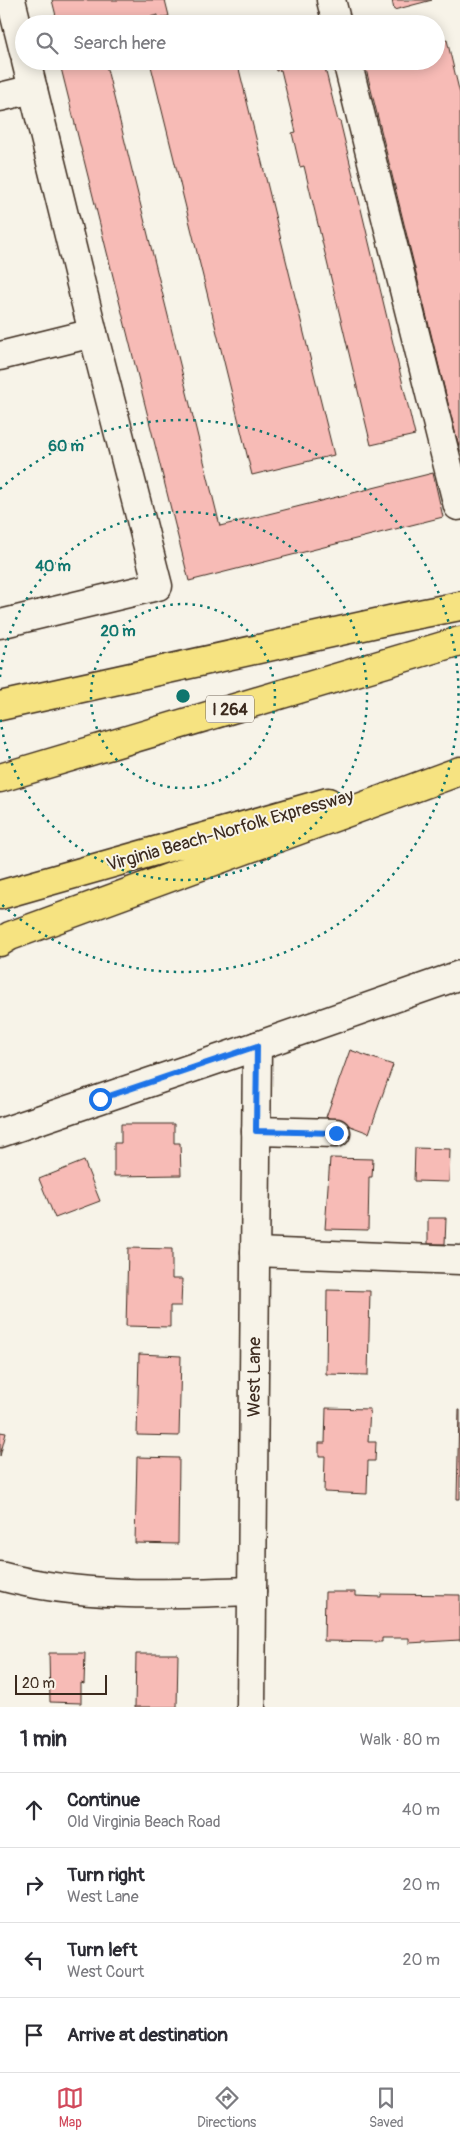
<!DOCTYPE html>
<html lang="en">
<head>
<meta charset="utf-8">
<style>
  :root { --surface:#fff; --page:#f2f2f3; --text:#2b2b33; --muted:#7c7c81; --line:#e1e1e2; --accent:#d1495b }
  body { margin:0; font-family:Pangolin,sans-serif; background:var(--page); color:var(--text) }
  .scale { position:absolute; left:15px; bottom:12px; width:92px; box-sizing:border-box; padding-left:5px; border:2px solid #3b2a1e; border-top:0; font-size:14px; line-height:18px; white-space:nowrap; color:#3b2a1e; -webkit-text-stroke:4px #f7f3e8; paint-order:stroke }
  .stop { position:absolute; width:15px; height:15px; margin:-11px; border:4px solid #1a73e8; border-radius:50%; background:#fff }
  .stop.end { background:#1a73e8; border-color:#fff; box-shadow:0 1px 5px #0008 }
  .list { margin:0; padding:0; list-style:none }
  h2 { display:flex; justify-content:space-between; align-items:center; height:65px; margin:0; padding:0 20px; font-size:21px }
  h2 small { font-size:16px; font-weight:400; color:var(--muted) }
  .list li { display:grid; grid-template-columns:32px 1fr auto; gap:15px; align-items:center; box-sizing:border-box; height:75px; padding:0 20px; border-top:1px solid var(--line) }
  .list b { display:block; font-size:19px; white-space:nowrap }
  .list p { margin:0; font-size:16px; white-space:nowrap; color:var(--muted) }
  .list em { font-size:16px; font-style:normal; color:var(--muted) }
  .icon { flex:none; width:28px; height:28px; fill:none; stroke:currentColor; stroke-width:2; stroke-linecap:round; stroke-linejoin:round }
  .map { position:relative; flex:none; width:460px; height:1707px; overflow:hidden }
  .search { position:absolute; background:var(--surface); box-shadow:0 2px 12px #0003; left:15px; right:15px; top:15px; height:55px; display:flex; align-items:center; gap:12px; box-sizing:border-box; padding:0 18px; border-radius:28px; color:var(--muted); font-size:19px }
  .sheet { height:365px; background:var(--surface) }
  nav { display:flex; justify-content:space-around; align-items:center; box-sizing:border-box; height:70px; border-top:1px solid var(--line); background:var(--surface); font-size:14px; color:var(--muted) }
  nav a { display:grid; justify-items:center; gap:2px }
  nav .on { color:var(--accent) }
  .map>svg:first-child { display:block }
</style>
</head>
<body>
<div class="map">
<svg width="460" height="1707" viewBox="0 0 460 1707">
  <rect width="100%" height="100%" fill="#f7f3e8"/>
  <filter id="ink" filterUnits="userSpaceOnUse"><feTurbulence type="fractalNoise" baseFrequency=".02" numOctaves="2"/><feDisplacementMap in="SourceGraphic" scale="10" xChannelSelector="R" yChannelSelector="G"/><feConvolveMatrix kernelMatrix="1 2 1 2 8 2 1 2 1" color-interpolation-filters="sRGB"/></filter>
  <g filter="url(#ink)">
    <path fill="#f7bbb6" stroke="#3b2a1e" d="M 52,0 L 165,0 L 169,16 L 159,18 L 158,15 L 121,24 L 58,24 Z
      M 392,0 L 432,0 L 394,10 Z
      M 447,40 L 460,94 L 460,452 L 364,61 L 436,61 L 436,42 Z
      M 70,61 L 105,61 L 220,526 L 433,473 L 443,517 L 189,581 L 60,64 Z
      M 171,61 L 237,61 L 334,455 L 252,475 L 151,66 Z
      M 274,61 L 327,61 L 328,67 L 325,68 L 338,121 L 340,121 L 415,435 L 371,445 L 304,166 L 300,167 L 292,133 L 296,132 L 281,70 L 276,71 Z
      M 350,1050 L 393,1065 L 369,1133 L 326,1117 Z
      M 121,1124 L 174,1124 L 174,1143 L 180,1143 L 181,1175 L 114,1176 L 114,1143 L 121,1143 Z
      M 415,1148 L 450,1149 L 449,1182 L 414,1181 Z
      M 330,1158 L 373,1159 L 372,1177 L 369,1177 L 368,1230 L 325,1229 Z
      M 84,1161 L 100,1201 L 55,1218 L 39,1179 Z
      M 428,1218 L 446,1218 L 445,1244 L 428,1244 Z
      M 128,1248 L 172,1249 L 172,1279 L 182,1279 L 181,1306 L 170,1306 L 170,1327 L 126,1326 Z
      M 327,1290 L 370,1291 L 368,1375 L 326,1374 Z
      M 139,1354 L 181,1356 L 179,1436 L 137,1435 Z
      M 326,1408 L 370,1409 L 368,1442 L 376,1442 L 375,1461 L 368,1461 L 367,1494 L 324,1492 L 325,1456 L 319,1456 L 319,1443 L 325,1443 Z
      M 459,1410 L 460,1410 L 460,1499 L 457,1499 Z
      M 0,1432 L 6,1433 L 0,1456 Z
      M 137,1457 L 179,1458 L 178,1544 L 135,1543 Z
      M 325,1592 L 355,1592 L 355,1596 L 381,1597 L 381,1594 L 460,1595 L 460,1640 L 409,1643 L 409,1638 L 382,1638 L 382,1642 L 324,1641 Z
      M 49,1653 L 85,1653 L 84,1684 L 81,1683 L 81,1703 L 50,1702 Z
      M 136,1654 L 178,1654 L 177,1707 L 135,1707 Z"/>
    <g fill="none" stroke-linecap="round" stroke-linejoin="round">
      <defs>
        <g id="minor">
          <path d="M 11,0 L 24,52"/>
          <path d="M 331,0 L 337,24"/>
          <path d="M 347,61 L 458,506"/>
          <path d="M 0,97 L 33,89"/>
          <path d="M 0,356 L 93,333"/>
          <path d="M 0,624 L 158,586 L 93,333 L 26,61"/>
          <path d="M 256,1131 L 336,1133"/>
          <path d="M 0,1133 L 257,1046 L 460,975"/>
          <path d="M 255,1252 L 460,1260"/>
          <path d="M 0,1576 C 81,1598 168,1594 252,1591"/>
          <path id="s1" d="M 251,1707 L 257,1046"/>
        </g>
        <path id="highway" d="M 0,706 L 399,618 L 460,606
          M 0,778 L 460,641
          M 0,895 L 328,802
          M 0,942 L 10,936 L 460,771"/>
      </defs>
      <use href="#minor" stroke="#3b2a1e" stroke-width="31"/>
      <use href="#highway" stroke="#3b2a1e" stroke-width="31"/>
      <use href="#minor" stroke="#f7f3e8" stroke-width="28"/>
      <use href="#highway" stroke="#f6e381" stroke-width="28"/>
    </g>
  </g>
  <g fill="none" stroke-linecap="round" stroke-linejoin="round" filter="url(#ink)">
    <path stroke="#1a73e8" stroke-width="6" d="M 100,1099 L 257,1046 L 256,1131 L 336,1133"/>
  </g>
  <g fill="none" stroke="#0f766e" stroke-width="2.5" stroke-dasharray="2.5 5">
    <circle cx="183" cy="696" r="92"/>
    <path d="M0 677A184 184 0 1 1 0 715"/>
    <path d="M0 489A276 276 0 1 1 0 903"/>
  </g>
  <g text-anchor="middle" stroke-width="4" stroke-linejoin="round" paint-order="stroke">
    <rect fill="#f7f3e8" stroke="#73665b" stroke-width="1" x="206" y="695.5" width="48" height="27" rx="4"/>
    <g font-size="16" font-weight="bold" fill="#3b2a1e">
      <text x="230" y="715">I 264</text>
    </g>
    <g font-size="18" fill="#3b2a1e" stroke="#f7f3e8">
      <text transform="translate(230 830) rotate(-16)" y="6">Virginia Beach-Norfolk Expressway</text>
      <text dy="6" stroke="none"><textPath href="#s1" startOffset="330">West Lane</textPath></text>
    </g>
  </g>
  <circle cx="183" cy="696" r="8" fill="#0f766e" stroke="#f7f3e8" stroke-width="2.5"/>
  <g font-size="15" text-anchor="middle" font-weight="bold" fill="#0f766e" stroke="#f7f3e8" stroke-width="4" stroke-linejoin="round" paint-order="stroke">
    <text x="66" y="451">60 m</text>
    <text x="53" y="571">40 m</text>
    <text x="118" y="636">20 m</text>
  </g>
</svg>
<div class="scale">20 m</div>
<div class="stop" style="left:100px;top:1099px"></div>
<div class="stop end" style="left:336px;top:1133px"></div>
<div class="search"><svg class="icon" aria-label="search" viewBox="0 0 24 24"><circle cx="10" cy="10" r="6"/><path d="M15 15l6 6"/></svg>Search here</div>
</div>
<section class="sheet">
<h2>1 min<small>Walk · 80 m</small></h2>
<ul class="list">
<li><svg class="icon" aria-label="ahead" viewBox="0 0 24 24"><path d="M12 20V5M6 11l6-6 6 6"/></svg><div><b>Continue</b><p>Old Virginia Beach Road</p></div><em>40 m</em></li>
<li><svg class="icon" aria-label="right" viewBox="0 0 24 24"><path d="M7 20v-9h11M14 6l5 5-5 5"/></svg><div><b>Turn right</b><p>West Lane</p></div><em>20 m</em></li>
<li><svg class="icon" aria-label="left" viewBox="0 0 24 24"><path d="M17 20v-9H6M10 6l-5 5 5 5"/></svg><div><b>Turn left</b><p>West Court</p></div><em>20 m</em></li>
<li><svg class="icon" aria-label="arrive" viewBox="0 0 24 24"><path d="M6 21V4h12l-3 4 3 4H6"/></svg><div><b>Arrive at destination</b></div></li>
</ul>
</section>
<nav>
<a class="on"><svg class="icon" aria-label="map" viewBox="0 0 24 24"><path d="M3 6l6-2 6 2 6-2v14l-6 2-6-2-6 2zM9 4v14M15 6v14"/></svg>Map</a>
<a><svg class="icon" aria-label="directions" viewBox="0 0 24 24"><path d="M12 3l9 9-9 9-9-9zM9 14v-3h6M13 9l2 2-2 2"/></svg>Directions</a>
<a><svg class="icon" aria-label="saved" viewBox="0 0 24 24"><path d="M7 4h10v16l-5-4-5 4z"/></svg>Saved</a>
</nav>
</body>
</html>
